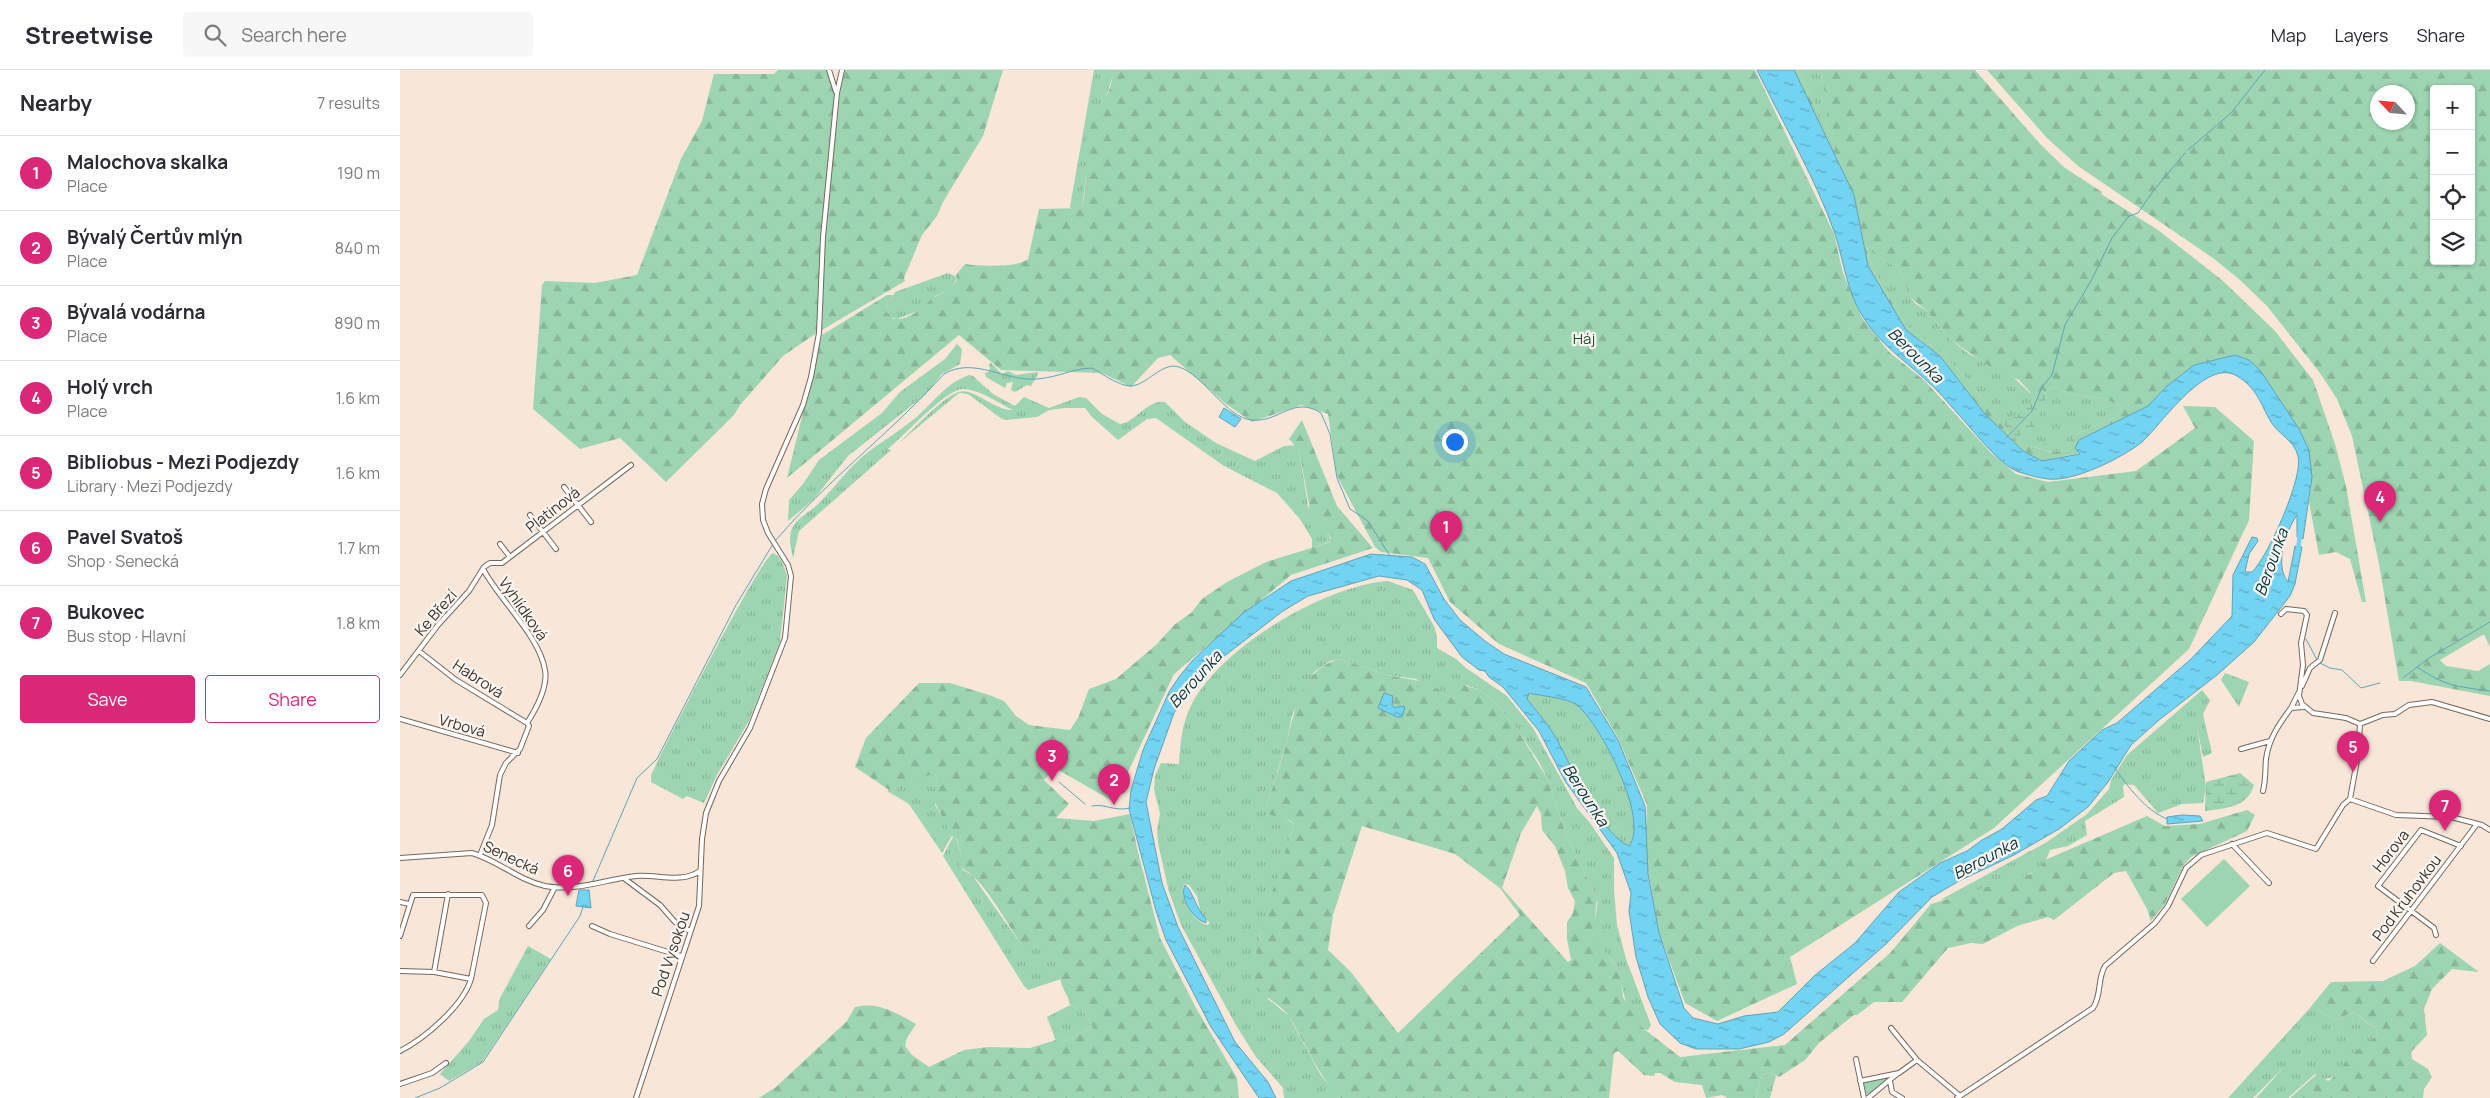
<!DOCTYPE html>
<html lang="en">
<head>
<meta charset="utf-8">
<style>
  :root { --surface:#fff; --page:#f7f7f7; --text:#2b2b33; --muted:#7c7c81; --line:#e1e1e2; --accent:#db2777 }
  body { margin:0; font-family:Manrope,sans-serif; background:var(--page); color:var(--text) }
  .controls { position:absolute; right:15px; top:15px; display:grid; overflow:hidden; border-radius:5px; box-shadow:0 1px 4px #0004 }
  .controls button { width:45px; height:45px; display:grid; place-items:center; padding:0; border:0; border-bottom:1px solid var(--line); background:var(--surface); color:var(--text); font:25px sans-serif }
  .compass { position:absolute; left:1970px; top:15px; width:45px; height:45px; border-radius:50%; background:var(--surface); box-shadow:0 1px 4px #0004; rotate:296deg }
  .you { position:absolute; left:1054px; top:371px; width:18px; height:18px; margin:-12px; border:4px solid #fff; border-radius:50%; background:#1a73e8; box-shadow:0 0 0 8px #1a73e833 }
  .badge { display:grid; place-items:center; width:32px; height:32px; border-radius:50%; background:var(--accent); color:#fff; font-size:16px; font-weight:700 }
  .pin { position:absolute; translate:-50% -41px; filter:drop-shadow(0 1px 2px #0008) }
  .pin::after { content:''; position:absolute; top:26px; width:18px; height:15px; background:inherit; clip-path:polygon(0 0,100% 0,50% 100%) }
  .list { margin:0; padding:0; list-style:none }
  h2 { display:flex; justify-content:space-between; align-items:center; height:65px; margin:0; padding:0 20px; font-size:21px }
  h2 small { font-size:16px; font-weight:400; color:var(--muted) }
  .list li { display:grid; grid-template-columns:32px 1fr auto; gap:15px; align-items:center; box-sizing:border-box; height:75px; padding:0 20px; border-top:1px solid var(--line) }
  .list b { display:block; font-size:19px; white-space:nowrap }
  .list p { margin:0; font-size:16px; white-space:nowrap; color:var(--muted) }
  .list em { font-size:16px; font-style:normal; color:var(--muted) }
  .actions { display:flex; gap:10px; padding:15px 20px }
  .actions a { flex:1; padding:11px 0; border:1px solid var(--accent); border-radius:5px; text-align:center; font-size:18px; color:var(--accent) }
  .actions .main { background:var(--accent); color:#fff }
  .icon { flex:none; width:28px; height:28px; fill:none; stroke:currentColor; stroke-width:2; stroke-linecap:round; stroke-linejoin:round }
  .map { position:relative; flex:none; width:2090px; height:1028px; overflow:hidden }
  header { display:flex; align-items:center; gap:30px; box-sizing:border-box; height:70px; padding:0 25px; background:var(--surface); border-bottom:1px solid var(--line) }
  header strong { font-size:24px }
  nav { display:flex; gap:28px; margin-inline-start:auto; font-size:18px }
  .search { width:350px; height:45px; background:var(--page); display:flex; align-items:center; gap:12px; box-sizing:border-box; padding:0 18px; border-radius:5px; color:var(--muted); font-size:19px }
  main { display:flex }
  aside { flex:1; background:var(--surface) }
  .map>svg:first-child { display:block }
</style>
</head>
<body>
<header>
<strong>Streetwise</strong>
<div class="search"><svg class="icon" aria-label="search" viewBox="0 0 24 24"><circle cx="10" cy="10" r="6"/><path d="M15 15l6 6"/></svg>Search here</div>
<nav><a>Map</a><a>Layers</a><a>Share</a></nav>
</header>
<main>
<aside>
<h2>Nearby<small>7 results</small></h2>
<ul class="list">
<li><span class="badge">1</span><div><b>Malochova skalka</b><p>Place</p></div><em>190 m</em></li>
<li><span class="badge">2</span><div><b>Bývalý Čertův mlýn</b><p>Place</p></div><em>840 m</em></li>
<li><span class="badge">3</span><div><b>Bývalá vodárna</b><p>Place</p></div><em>890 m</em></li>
<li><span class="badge">4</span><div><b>Holý vrch</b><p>Place</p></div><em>1.6 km</em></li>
<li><span class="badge">5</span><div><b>Bibliobus - Mezi Podjezdy</b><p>Library · Mezi Podjezdy</p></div><em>1.6 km</em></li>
<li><span class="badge">6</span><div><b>Pavel Svatoš</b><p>Shop · Senecká</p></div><em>1.7 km</em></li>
<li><span class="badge">7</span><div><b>Bukovec</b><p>Bus stop · Hlavní</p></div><em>1.8 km</em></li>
</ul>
<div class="actions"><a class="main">Save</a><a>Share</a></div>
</aside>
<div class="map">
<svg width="2090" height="1028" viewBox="0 0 2090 1028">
  <defs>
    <pattern id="grass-tufts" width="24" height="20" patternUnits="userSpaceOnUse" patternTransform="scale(1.25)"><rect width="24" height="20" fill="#9dd4b1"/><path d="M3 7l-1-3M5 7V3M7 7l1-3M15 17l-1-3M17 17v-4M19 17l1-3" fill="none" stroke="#88b699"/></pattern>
    <pattern id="forest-firs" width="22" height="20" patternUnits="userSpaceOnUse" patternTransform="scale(1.25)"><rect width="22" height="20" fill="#9dd4b1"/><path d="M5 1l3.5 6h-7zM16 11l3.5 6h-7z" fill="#88b699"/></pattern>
    <pattern id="wetland-marsh" width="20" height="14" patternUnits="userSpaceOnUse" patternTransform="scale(1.25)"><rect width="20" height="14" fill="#9dd4b1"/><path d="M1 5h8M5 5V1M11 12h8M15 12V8" fill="none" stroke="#88b699"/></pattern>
    <pattern id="water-ripples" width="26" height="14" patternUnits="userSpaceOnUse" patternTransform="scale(1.25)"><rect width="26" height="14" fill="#72d3f2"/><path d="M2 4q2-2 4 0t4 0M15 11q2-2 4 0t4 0" fill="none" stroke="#5facc4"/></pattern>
  </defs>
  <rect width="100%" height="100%" fill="#f8e6d9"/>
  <path fill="url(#grass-tufts)" fill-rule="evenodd" d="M 694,0 L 712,0 L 713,5 L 704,33 L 693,50 L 682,138 L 672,139 L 670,137 Z
    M 1397,0 L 1420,0 L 1435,66 L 1428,60 Z
    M 1469,174 L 1481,188 L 1498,197 L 1510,227 L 1516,234 L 1527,241 L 1551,270 L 1569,284 L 1611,305 L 1630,323 L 1640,325 L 1655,317 L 1674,325 L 1706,329 L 1722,337 L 1720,343 L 1710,350 L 1679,363 L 1660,381 L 1653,382 L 1621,374 L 1611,367 L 1571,314 L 1543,284 L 1507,256 L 1481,214 L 1469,188 L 1467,176 Z
    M 548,203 L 557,207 L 552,218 L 536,226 L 523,239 L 497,249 L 489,247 L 486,238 L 495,222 Z
    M 557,274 L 562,279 L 560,294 L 542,304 L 525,325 L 448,386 L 414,429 L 388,451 L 389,430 L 403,414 L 419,390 L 482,343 L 500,322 L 545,289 Z
    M 591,293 L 602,304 L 608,301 L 616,305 L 638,302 L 638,304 L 631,316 L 627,315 L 615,322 L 611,320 L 613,312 L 607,313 L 605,318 L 586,307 L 585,303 L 590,301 L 589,294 Z
    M 569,305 L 573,306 L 593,324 L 615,336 L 624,327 L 649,338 L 679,327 L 686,328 L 702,344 L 720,354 C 737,352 746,330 765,332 L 785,352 L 816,373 L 855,391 L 884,376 L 896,375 L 899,380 L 908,436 L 932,471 L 912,478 L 912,469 L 900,449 L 877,423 L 824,396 L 756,348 L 747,349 L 718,370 L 692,347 L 685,338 L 665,338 L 649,340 L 637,347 L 606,350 L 602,349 L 568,324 L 559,323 L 500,372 C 512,360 544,326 559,322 C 566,320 572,323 578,326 C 588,331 602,341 613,340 C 600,334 579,319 563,319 C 546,319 503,367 488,379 L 491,380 L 399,461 L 393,488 C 391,478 387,465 394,455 C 401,445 412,441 420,432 C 437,415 451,394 471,380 C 484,370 501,360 514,349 C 531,336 545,313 569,305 Z
    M 373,483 L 378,486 L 383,494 L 387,506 L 380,572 L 349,651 L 317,705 L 304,733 L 287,726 L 283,729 L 251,712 L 251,705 C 264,678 359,490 373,483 Z
    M 988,511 L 1013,520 L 1034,556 L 1037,566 L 1037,578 L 1056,589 L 1066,598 L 1107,626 L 1133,658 L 1177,738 L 1190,753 L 1214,788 L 1214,820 L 1217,855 L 1226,889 L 1251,955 L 1248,960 C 1226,958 1223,910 1215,895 C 1209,885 1195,873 1193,863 C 1192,852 1199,841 1197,829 L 1164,759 L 1148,710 L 1139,692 L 1117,659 L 1091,628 L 1080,620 L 1066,615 L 1055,629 L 1016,609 L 987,605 L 940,589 L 930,591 L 914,602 L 892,645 L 887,671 L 866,737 L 866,743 L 884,747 L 894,754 L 859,869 L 858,881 L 868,929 L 889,946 L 920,1004 L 940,1028 L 884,1028 L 883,1018 L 856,987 L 837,957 L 781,855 L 769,822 L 758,773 L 757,759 L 760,744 L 754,719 L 755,706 L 761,693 L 779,694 C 780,679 781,663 786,648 C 806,584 924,515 988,511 ZM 784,814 L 789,815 L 797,826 L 801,844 L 810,853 L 807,855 C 794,851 779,829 784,814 Z
    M 1825,603 L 1849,612 L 1839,637 L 1821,610 Z
    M 1802,620 L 1810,630 L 1803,644 L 1812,683 L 1803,687 L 1797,657 L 1806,717 L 1803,733 L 1782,734 L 1758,743 L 1734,715 L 1725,714 L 1723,716 L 1724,727 L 1685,751 L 1687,765 L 1668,776 L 1650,780 C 1648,785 1645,793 1641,797 C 1632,807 1555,829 1540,830 L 1647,772 L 1687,744 L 1709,719 L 1711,710 L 1727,685 Z
    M 1129,623 C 1141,626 1167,628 1177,635 C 1200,652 1251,752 1229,776 C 1198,761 1171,695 1154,665 C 1147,653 1136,641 1127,629 Z
    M 530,703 L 535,703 L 538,713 L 535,735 L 553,764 L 542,783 L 509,734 L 487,721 Z
    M 553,767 L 556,768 L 561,784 L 559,794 L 563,800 L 572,805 L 622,876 L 650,872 C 665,876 661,897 661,909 L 628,920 L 624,916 L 543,786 Z
    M 128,876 L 151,889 L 82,992 L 49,1011 L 40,1004 L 69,971 L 84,949 L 98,940 L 100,928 Z
    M 670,935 L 685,943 L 693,958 L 663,972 L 656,971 L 647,947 Z
    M 1909,939 L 1918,939 L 1924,945 L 1938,950 C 1959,935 1957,949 1976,958 L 1977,965 L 1968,975 L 1955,983 L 1934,1007 L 1925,1009 L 1915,1004 L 1888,1028 L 1856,1028 L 1885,996 L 1853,1028 L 1828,1028 Z
    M 1371,1003 L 1376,1006 L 1370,1028 L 1356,1028 L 1361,1005 Z
    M 1496,1004 L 1469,1025 L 1465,1023 L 1463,1015 L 1465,1010 Z"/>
  <path fill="url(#forest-firs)" fill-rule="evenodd" d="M 378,0 L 428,0 L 436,23 L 418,227 L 418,262 L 383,286 L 340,335 L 334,345 L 266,412 L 220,368 L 180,379 L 133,339 L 142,215 L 145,211 L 195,213 L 237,205 L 281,89 L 302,51 L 314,4 L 374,4 Z
    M 445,0 L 603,0 L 583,66 L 543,132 L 537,146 L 522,165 L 504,208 L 505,211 L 422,260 L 425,167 L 440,23 Z
    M 712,0 L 1355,0 L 1434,164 L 1443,203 L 1462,248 L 1489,282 L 1525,311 L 1591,383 L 1616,404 L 1648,412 L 1736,401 L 1795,358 L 1783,336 L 1815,337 L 1854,371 L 1849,450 L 1789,579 L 1594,758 L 1390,887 L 1397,914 L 1317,951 L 1285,933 L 1259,863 L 1245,783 L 1247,735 L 1218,668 L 1186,613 L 1099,574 L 1050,532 L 1028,488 L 981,482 L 975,477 L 937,406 L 928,344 L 901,335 L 852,352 L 826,334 L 770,285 L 758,288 L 731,317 L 702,303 L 601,300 L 559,265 L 387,408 L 422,265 L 487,225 L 493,225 L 486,238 L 487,242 L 493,249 C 514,250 522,235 537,226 C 545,221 554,219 557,208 L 556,205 L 565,194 C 579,196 618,198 628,189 L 639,139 L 682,138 C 688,116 685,65 693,50 C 701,36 715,16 712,0 Z
    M 1392,0 L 1397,0 L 1428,60 L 1434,65 L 1420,0 L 1575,0 L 1641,75 L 1665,98 L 1702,122 L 1701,124 L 1758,160 L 1822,210 L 1875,261 L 1913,310 L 1935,374 L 1946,416 L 1966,532 L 1962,532 L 1950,489 L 1936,482 L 1919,485 L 1909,432 L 1912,407 L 1875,324 L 1860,300 L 1835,285 L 1794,295 L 1767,316 L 1748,336 L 1679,370 L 1680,383 L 1642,391 L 1623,381 L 1585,344 L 1540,286 L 1506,260 L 1468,196 L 1454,125 ZM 1469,175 L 1481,188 L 1498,197 L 1510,227 L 1527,241 L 1551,270 L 1587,295 L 1619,310 L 1637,330 L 1640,325 L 1655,317 L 1674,325 L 1706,329 L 1722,337 L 1720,343 L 1710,350 L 1679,363 L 1660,381 L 1652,382 L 1621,374 L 1611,367 L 1571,314 L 1543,284 L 1507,256 L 1481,214 L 1469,188 L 1467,176 Z
    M 1587,0 L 2090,0 L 2090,577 L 2084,564 L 2040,590 L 2046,596 L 2078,601 L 2090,594 L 2090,626 L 2011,611 L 1999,611 L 1979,494 L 1952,366 L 1937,329 L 1920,303 L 1867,236 L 1840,210 L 1813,188 L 1678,96 L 1646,67 ZM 2034,19 L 2071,19 L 2071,191 L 2034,191 ZM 1978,22 L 2008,22 L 2008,52 L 1978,52 Z
    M 902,350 L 937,436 L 973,478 L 891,505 L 774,604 L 714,732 L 655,698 L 644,710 L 669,734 L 656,748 L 694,751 L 730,744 L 737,778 L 760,868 L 796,938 L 837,1008 L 839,1028 L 359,1028 L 376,1017 L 447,951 L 455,937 C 479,931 496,943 516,954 L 507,968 L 505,976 L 512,985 L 529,997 L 564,980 L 588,977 L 630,978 L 656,970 L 663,972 L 693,958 L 685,943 L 670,935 C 669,927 663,920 661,912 C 658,901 667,877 650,872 L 631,877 L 622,876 C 608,855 591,823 573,806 C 568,801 563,800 558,794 L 561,784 L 557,769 L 552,766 L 533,729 L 538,713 L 535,703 L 489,720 L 455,697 L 466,668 L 519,613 L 550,613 L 592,626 L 604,631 L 616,646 L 629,655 L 670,660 L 678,648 L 689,619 L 716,609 L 757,574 L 774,555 L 791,543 L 802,529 L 827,512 L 866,492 L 931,472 L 931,468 L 911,445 L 899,380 L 889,369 Z
    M 940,589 L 987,605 L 1025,612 L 1054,629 L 1062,615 L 1080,620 L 1091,628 L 1117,659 L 1148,710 L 1164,759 L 1197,829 L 1193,864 L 1216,897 L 1221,911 L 1223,927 L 1239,955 L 1280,987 L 1385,975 L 1490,883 L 1531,834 L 1630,804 L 1641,797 L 1645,790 L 1747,746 L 1765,756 L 1800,754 L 1847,740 L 1855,745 L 1847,761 L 1791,787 L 1783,796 L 1765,834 L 1751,851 L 1747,839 L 1726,801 L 1714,803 L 1654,850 L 1648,847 L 1617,856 L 1583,874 L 1571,873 L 1548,878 L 1502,932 L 1474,932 L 1457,945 L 1454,945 L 1420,972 L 1405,990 L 1379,1007 L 1371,1003 L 1361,1005 L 1356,1028 L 1328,1028 L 1322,1025 L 1306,1028 L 1302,1015 L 1275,1012 L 1260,1003 L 1255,1003 L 1254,1006 L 1244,1005 L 1218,981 L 1214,983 L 1209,1028 L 940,1028 C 917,1003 908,979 892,951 C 884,935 864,930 856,912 C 846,890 886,782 894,754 C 887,745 875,748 866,743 L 866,737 C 873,715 881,693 887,671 C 895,639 902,598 940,589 ZM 984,623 L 993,626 L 992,634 L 995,638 L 1001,636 L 992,645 L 986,642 ZM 1137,736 L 1141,744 L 1142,760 L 1155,776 L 1165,801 L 1168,818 L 1175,831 L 1173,843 L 1167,852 L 1167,869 L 1171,890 L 1168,892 L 1102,818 L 1121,763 ZM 962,756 L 1055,784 L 1100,818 L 1120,845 L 998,963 L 950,901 L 928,880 L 933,845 Z
    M 2040,873 L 2079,902 L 2052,899 L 2032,919 L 2024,939 L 2027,965 L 2011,982 L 2012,989 L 2028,999 L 2032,1007 L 2024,1019 L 2023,1028 L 1890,1028 L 1917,1004 L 1928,1011 C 1940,1004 1945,990 1955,982 C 1963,976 1970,972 1977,965 L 1976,958 C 1958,949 1959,935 1938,950 L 1924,945 L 1918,939 L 1909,939 L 1931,912 L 1983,911 L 2015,896 Z"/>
  <path fill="url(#wetland-marsh)" d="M 1643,319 L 1646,332 L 1633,360 L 1616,367 L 1604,355 L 1608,348 L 1620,343 Z
    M 1840,703 L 1854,715 C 1847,738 1826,738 1805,741 L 1806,712 Z"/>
  <path fill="#9dd4b1" d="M 1824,789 L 1850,816 L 1807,857 L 1781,829 Z"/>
  <path fill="url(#water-ripples)" stroke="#61a3b7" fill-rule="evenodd" d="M 1357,0 L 1394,0 L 1454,125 L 1468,196 L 1506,260 L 1540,286 L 1584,343 L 1623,381 L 1642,391 L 1680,384 L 1675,378 L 1679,370 L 1748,336 L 1767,316 L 1794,295 L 1835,285 L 1849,290 L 1860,300 L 1899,359 L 1909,380 L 1912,407 L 1903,469 L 1897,467 L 1897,445 C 1886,461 1874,495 1888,512 L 1895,476 L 1902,477 L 1895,514 L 1890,526 L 1854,572 L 1817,605 L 1759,650 L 1731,675 L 1708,712 L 1688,737 L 1659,759 L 1614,785 L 1559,811 L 1532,827 L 1486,874 L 1384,964 L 1369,972 L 1339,979 L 1296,979 L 1280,973 L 1260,954 L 1248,927 L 1236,887 L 1229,841 L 1231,823 L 1217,783 L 1165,711 L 1139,661 L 1103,617 L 1089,607 L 1085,601 L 1079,600 L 1062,587 L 1034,549 L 1022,520 L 1007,510 L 979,506 L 908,526 L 883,541 L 801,604 L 784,625 L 774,643 L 754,699 L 746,732 L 762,813 L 778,857 L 835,972 L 868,1012 L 876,1028 L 859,1028 L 811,957 L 766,870 L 756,841 L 729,739 L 731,720 L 743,680 L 769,622 L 779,607 L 792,591 L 843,543 L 891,511 L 971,484 L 1012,487 L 1025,494 L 1044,529 L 1060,550 L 1085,571 L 1104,584 L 1186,617 L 1218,670 L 1245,736 L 1248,804 L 1259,863 L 1284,938 L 1293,948 L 1318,954 L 1344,946 L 1378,942 L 1414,906 L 1455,873 L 1499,822 L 1540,793 L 1567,781 L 1582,770 L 1602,759 L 1636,730 L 1647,726 L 1669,691 L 1702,660 L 1717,653 L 1791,589 L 1832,546 L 1833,505 L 1852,467 L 1857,468 L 1858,471 L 1849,484 L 1845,502 L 1852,502 C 1868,487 1904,406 1898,386 C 1894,370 1879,365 1871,352 C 1860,333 1857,318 1837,306 C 1806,287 1761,355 1742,372 C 1722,388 1674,412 1648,409 C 1639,408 1628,405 1619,402 C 1600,396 1573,360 1559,345 C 1548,333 1538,320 1526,310 C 1504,290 1479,273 1463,247 C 1447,222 1444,192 1435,164 C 1415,107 1383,54 1357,0 ZM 1129,623 C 1141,626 1168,628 1177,635 C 1200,653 1250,750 1229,776 C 1200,764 1170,693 1155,666 C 1147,653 1136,641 1127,629 Z
    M 824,338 L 841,349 L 835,357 L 819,347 Z
    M 984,623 L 993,626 L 992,635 L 995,638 L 1001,636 L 1005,637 L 1002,647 L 997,647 L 978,638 Z
    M 1782,745 L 1800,746 L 1803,751 L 1767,754 L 1767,747 Z
    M 785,815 C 793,821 796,839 806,849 L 806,853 C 793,849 779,828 785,815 Z
    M 179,820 L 189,820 L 191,838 L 176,836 Z"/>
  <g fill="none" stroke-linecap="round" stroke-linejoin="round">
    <path stroke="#61a3b7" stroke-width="1" d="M 1788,80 L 1831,43 L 1865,0
      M 1606,368 L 1632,341 L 1642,317 L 1652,305 L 1665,255 L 1692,209 L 1712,168 L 1729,146 L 1738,143 L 1754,120 L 1785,83
      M 375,471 C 427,410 491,363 544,304 C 571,288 599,307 627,309 C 652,311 671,298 692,298 C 703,304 717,315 730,316 C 747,316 762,291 779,297 C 804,305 826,348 852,350 C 879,353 893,325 921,343 L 930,364 L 937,408 L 950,439 L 968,451 L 990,486
      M 1906,569 L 1917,590
      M 1920,593 L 1930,598 L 1942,600 L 1961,618 L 1980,613
      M 2017,597 C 2047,617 2055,616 2090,621
      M 2003,608 L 2029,588 L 2090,552
      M 1715,698 C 1728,717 1745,740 1767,749
      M 659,712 L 685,734
      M 692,736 C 704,733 714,742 730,738
      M 193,811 L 237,708 L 257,689 L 336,535 L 373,474
      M 15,1028 L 40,1018 L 83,992 L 180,846 L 183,837"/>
    <path stroke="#72d3f2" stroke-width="4.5" d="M 1898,482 L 1900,462"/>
    <defs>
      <path id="minor" d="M 429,0 L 436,22
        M 164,417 L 191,452
        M 130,445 L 156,479
        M 100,474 L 110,487
        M 1881,544 L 1886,539 L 1904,541 L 1907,545 L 1901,573 L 1903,595 L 1899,626 L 1902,634 L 1913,643 L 1946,648 L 1960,654
        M 19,581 L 56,610 L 127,653
        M 0,605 L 38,555 L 69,521 L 84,497 L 90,493 L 102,493 L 110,487 L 231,395
        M 1902,616 L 1910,598 L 1920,590 L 1935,543
        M 1891,638 L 1899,622
        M 0,649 L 118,683
        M 1960,654 L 1983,645 L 1995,644 L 2009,635 L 2032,632 L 2090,649
        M 1841,679 L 1870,671
        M 1863,721 C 1866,709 1865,700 1866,689 C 1869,668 1879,654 1891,638 L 1904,637
        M 1950,729 L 1996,745 L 2051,747 L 2082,755 L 2090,760
        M 1832,774 L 1869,813
        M 80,785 L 92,755 L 100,705 L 106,693 L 120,679 L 129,656 L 127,653 C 136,639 148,617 145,600 C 140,567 99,529 83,499
        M 0,788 L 72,783 C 97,790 118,810 145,816 C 176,822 206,809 236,806 C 257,804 281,814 300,801
        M 225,809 L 260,835 L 275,852 L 290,861
        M 0,832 L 9,834
        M 129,856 L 143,840 L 155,817
        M 192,856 L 210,864 L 281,886
        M 2036,865 L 2034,858 L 1978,816 L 2021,760 L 2061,776
        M 0,866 L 13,825 L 82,825 L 86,833 L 71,909
        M 1973,891 L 2077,754
        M 0,901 L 34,902 L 71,909 C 63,936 24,969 0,981
        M 34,902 L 48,824
        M 1491,958 L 1517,990 L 1560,1026
        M 1456,989 L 1464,1028
        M 1460,1011 L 1499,1003 L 1517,990
        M 1490,1011 L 1492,1022 L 1502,1028
        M 0,1014 L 32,1003 L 46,993
        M 236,1028 L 299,836 L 302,769 L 306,743 L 319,711 L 350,658 L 385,568 L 391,506 L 388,495 L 368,463 L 363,450 L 362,434 L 366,419 L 403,335 L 411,307 L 419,263 L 423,167 L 437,23 L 442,0
        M 1468,1028 L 1497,1004
        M 1557,1028 L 1693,938 C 1702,925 1697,909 1705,896 L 1755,853 L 1768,836 L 1786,798 L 1801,785 L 1867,763 L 1916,779 L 1943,735 L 1950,729 L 1958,685 L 1960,654"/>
    </defs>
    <use href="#minor" stroke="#76675b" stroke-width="6"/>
    <use href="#minor" stroke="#fff" stroke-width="4"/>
  </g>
  <g text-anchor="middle" stroke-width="4.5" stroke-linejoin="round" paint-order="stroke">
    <g font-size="15" fill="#165031" stroke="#fdf6f0">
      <text x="1184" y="274">Háj</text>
    </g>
    <g font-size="15" fill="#39322d" stroke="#fdf6f0">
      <text transform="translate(153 440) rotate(-38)" y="5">Platinová</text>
      <text transform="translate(123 539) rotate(55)" y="5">Vyhlídková</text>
      <text transform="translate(36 543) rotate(-49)" y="5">Ke Březí</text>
      <text transform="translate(78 609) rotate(33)" y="5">Habrová</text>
      <text transform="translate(62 656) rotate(16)" y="5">Vrbová</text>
      <text transform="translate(1991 781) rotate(-52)" y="5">Horova</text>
      <text transform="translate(111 788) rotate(25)" y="5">Senecká</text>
      <text transform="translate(2007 828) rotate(-53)" y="5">Pod Kruhovkou</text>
      <text transform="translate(271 884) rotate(-71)" y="5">Pod Vysokou</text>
    </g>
    <g font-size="16" font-style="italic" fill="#02323e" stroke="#fdf6f0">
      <text transform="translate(1516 285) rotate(45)" y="6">Berounka</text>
      <text transform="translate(1871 492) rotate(-70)" y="6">Berounka</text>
      <text transform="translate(795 609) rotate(-48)" y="6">Berounka</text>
      <text transform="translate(1186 725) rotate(57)" y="6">Berounka</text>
      <text transform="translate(1585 788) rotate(-28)" y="6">Berounka</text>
    </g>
  </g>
</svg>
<div class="controls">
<button>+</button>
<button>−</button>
<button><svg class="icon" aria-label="locate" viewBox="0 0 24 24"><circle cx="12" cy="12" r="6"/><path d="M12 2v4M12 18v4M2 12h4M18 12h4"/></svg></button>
<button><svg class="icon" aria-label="layers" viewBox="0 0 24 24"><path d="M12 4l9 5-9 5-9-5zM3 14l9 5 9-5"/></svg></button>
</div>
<svg class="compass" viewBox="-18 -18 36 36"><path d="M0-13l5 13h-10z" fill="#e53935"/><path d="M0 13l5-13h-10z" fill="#7c7c81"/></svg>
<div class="you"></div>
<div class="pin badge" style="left:1046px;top:482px">1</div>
<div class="pin badge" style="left:714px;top:735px">2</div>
<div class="pin badge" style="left:652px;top:711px">3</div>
<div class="pin badge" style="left:1980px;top:452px">4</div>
<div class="pin badge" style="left:1953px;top:702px">5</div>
<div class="pin badge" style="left:168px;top:826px">6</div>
<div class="pin badge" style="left:2045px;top:761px">7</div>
</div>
</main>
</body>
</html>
